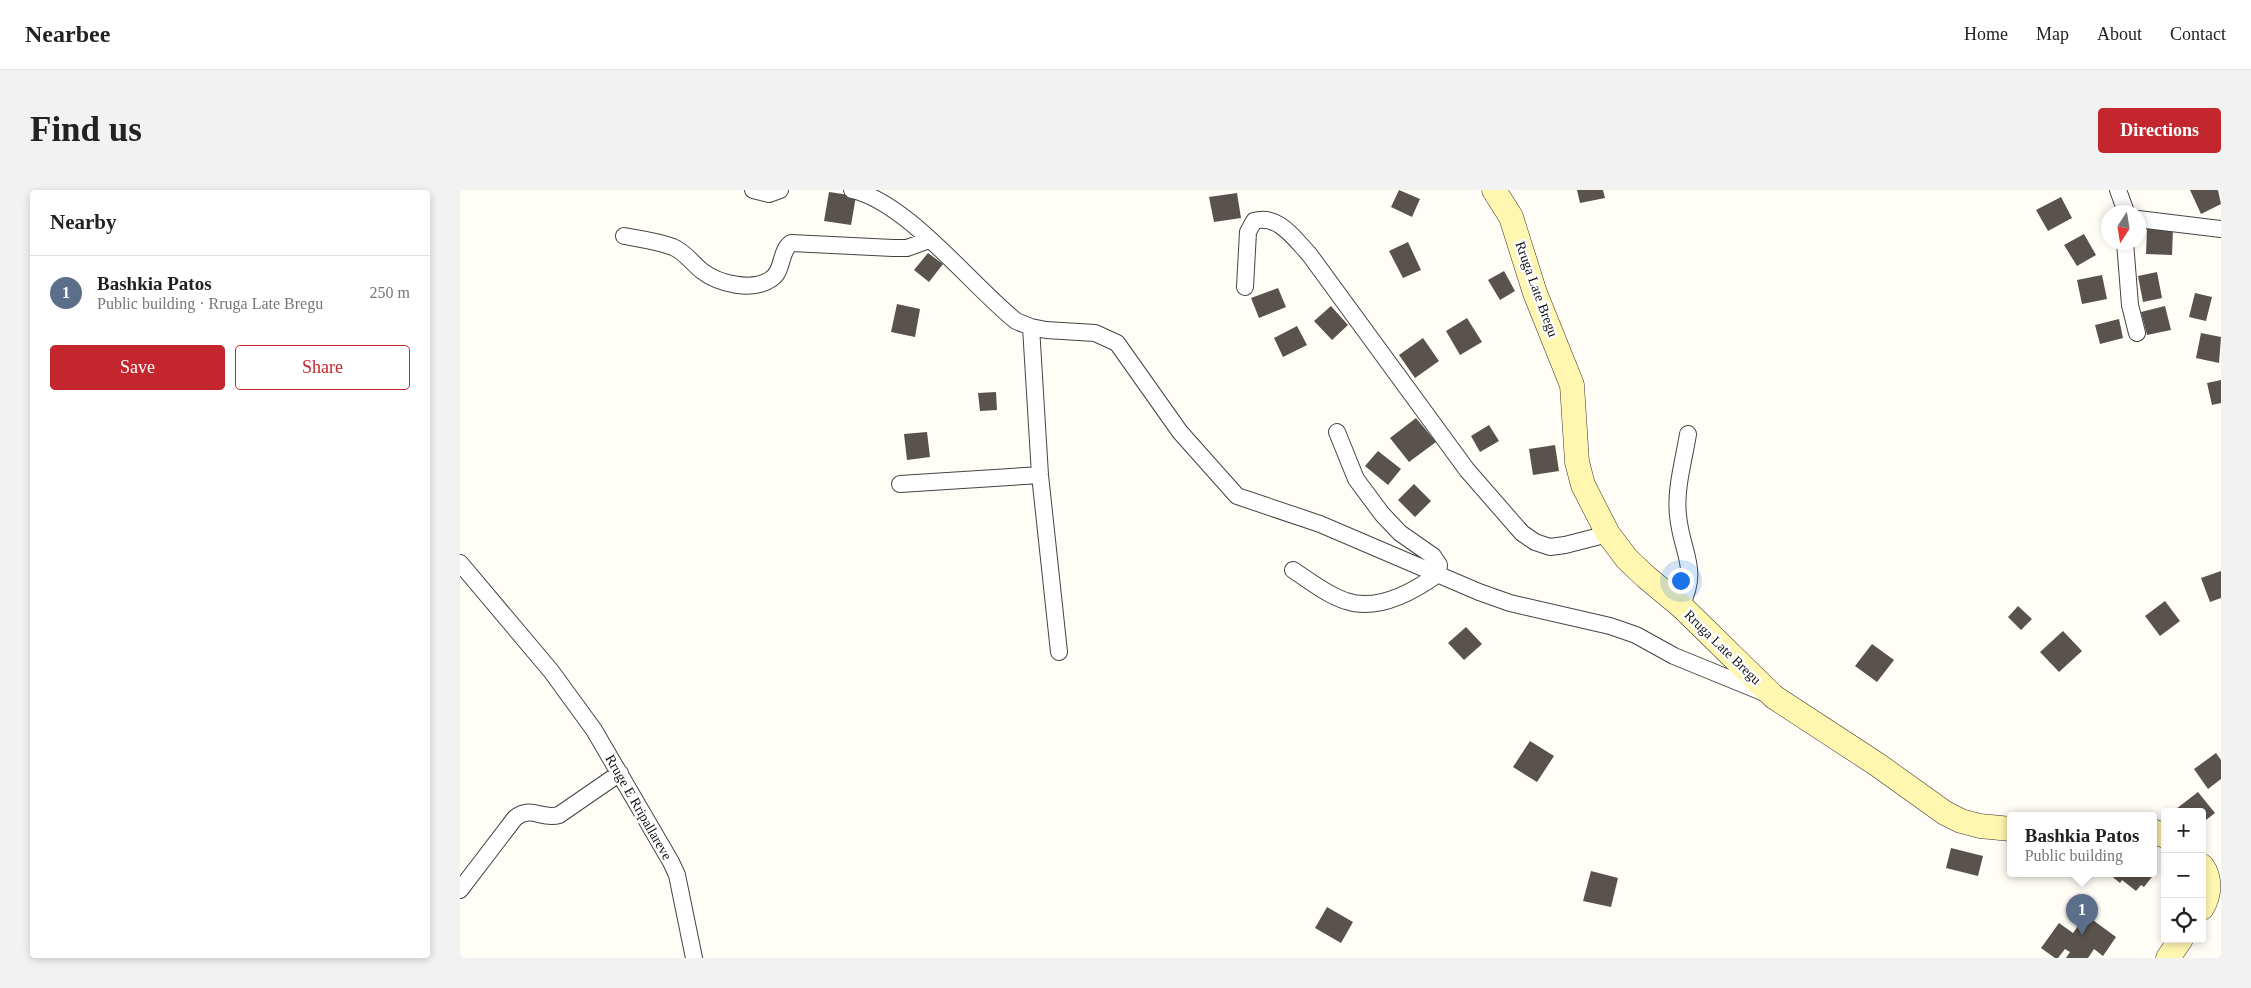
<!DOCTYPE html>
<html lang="en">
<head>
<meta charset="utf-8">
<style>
  :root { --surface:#fff; --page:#f2f2f2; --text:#222; --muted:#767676; --line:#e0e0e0; --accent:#c4262e }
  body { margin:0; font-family:Georgia,serif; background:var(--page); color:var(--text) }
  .controls { position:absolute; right:15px; bottom:15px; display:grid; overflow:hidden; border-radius:5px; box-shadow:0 2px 8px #0003 }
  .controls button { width:45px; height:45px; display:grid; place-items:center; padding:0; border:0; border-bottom:1px solid var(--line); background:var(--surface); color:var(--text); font:25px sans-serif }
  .compass { position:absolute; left:1641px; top:15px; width:45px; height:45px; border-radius:50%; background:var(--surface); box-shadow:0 2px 8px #0003; rotate:192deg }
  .you { position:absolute; left:1220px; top:390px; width:18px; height:18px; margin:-12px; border:4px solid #fff; border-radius:50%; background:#1a73e8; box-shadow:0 0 0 8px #1a73e833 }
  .badge { display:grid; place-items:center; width:32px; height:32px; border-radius:50%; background:var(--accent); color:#fff; font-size:16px; font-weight:700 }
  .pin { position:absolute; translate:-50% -41px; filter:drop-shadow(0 1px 2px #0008) }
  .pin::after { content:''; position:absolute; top:26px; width:18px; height:15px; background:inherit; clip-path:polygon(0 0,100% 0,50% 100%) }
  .popup { position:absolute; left:1547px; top:622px; width:150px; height:65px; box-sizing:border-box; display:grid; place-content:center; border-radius:5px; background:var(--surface); filter:drop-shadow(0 1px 4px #0005); font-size:16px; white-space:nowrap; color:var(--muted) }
  .popup b { font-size:19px; color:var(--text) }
  .popup::after { content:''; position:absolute; left:50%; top:100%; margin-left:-10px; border:10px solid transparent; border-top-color:var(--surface) }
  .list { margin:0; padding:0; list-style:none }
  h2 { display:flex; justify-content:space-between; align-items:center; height:65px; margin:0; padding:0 20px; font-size:21px }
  h2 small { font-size:16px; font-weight:400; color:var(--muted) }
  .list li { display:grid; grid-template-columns:32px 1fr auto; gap:15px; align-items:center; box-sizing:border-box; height:75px; padding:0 20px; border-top:1px solid var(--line) }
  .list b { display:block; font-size:19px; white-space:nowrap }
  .list p { margin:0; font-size:16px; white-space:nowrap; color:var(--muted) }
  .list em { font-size:16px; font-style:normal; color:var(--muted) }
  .actions { display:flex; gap:10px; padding:15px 20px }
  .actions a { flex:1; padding:11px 0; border:1px solid var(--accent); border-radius:5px; text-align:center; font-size:18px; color:var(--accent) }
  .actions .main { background:var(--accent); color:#fff }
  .icon { flex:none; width:28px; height:28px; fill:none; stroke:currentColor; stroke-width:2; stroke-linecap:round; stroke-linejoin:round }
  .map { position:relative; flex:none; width:1761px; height:768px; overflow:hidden; border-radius:5px }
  header { display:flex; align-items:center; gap:30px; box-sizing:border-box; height:70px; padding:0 25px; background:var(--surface); border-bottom:1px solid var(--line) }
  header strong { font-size:24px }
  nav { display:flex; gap:28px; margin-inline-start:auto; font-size:18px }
  .intro { display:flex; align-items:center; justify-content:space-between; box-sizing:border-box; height:120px; padding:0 30px }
  h1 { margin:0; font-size:35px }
  .button { padding:12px 22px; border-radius:5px; background:var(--accent); color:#fff; font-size:18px; font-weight:700 }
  main { display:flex; gap:30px; padding:0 30px }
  aside { flex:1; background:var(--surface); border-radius:5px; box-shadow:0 2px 8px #0003 }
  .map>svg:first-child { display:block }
</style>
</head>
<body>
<header>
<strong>Nearbee</strong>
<nav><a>Home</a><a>Map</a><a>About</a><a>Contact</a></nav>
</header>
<div class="intro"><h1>Find us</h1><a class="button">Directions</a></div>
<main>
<aside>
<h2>Nearby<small></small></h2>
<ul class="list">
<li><span class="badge" style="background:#5c6f8a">1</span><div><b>Bashkia Patos</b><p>Public building · Rruga Late Bregu</p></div><em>250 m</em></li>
</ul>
<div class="actions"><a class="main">Save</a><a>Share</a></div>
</aside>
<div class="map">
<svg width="1761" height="768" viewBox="0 0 1761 768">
  <rect width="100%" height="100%" fill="#fffdf5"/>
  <path fill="#5a524d" d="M 939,0 L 960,9 L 952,27 L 931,17 Z
    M 1117,0 L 1143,0 L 1145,8 L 1120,13 Z
    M 1730,0 L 1758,0 L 1761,14 L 1741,24 Z
    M 369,2 L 396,6 L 391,35 L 364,31 Z
    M 777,3 L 781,28 L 754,32 L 749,7 Z
    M 1601,7 L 1612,28 L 1588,41 L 1576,20 Z
    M 1687,38 L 1713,39 L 1712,65 L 1686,64 Z
    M 1624,44 L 1636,65 L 1617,76 L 1604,55 Z
    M 948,52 L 961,80 L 943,88 L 929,61 Z
    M 468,63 L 483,74 L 469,92 L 454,80 Z
    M 1044,81 L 1055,101 L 1040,110 L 1028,90 Z
    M 1697,82 L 1702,108 L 1683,112 L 1678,86 Z
    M 1642,85 L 1647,109 L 1622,114 L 1617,90 Z
    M 818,98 L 826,117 L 799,128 L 791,108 Z
    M 1735,103 L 1752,107 L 1746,131 L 1729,127 Z
    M 437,114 L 460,119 L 455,147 L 431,142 Z
    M 871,116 L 888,135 L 872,150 L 854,131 Z
    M 1705,116 L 1711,140 L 1687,145 L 1681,122 Z
    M 1007,128 L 1022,152 L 1000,165 L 986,141 Z
    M 1659,129 L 1663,148 L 1640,154 L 1635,135 Z
    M 837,136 L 847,155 L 823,167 L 814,148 Z
    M 1741,143 L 1761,147 L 1759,173 L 1736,168 Z
    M 963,148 L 979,171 L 955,188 L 939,165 Z
    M 1761,190 L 1761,213 L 1752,215 L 1747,193 Z
    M 536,202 L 537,220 L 520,221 L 518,203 Z
    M 956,228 L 976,252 L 949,272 L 930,248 Z
    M 1029,235 L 1039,251 L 1020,262 L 1011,246 Z
    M 467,242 L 470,267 L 447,270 L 444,244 Z
    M 1095,255 L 1099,281 L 1073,285 L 1069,259 Z
    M 918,261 L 941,279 L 928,295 L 905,276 Z
    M 954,294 L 971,311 L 955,327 L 938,310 Z
    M 1761,381 L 1761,408 L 1750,412 L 1741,388 Z
    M 1705,411 L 1720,431 L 1700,446 L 1685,426 Z
    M 1558,416 L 1572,429 L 1561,440 L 1548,427 Z
    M 1006,437 L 1022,454 L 1004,470 L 988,453 Z
    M 1603,441 L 1622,461 L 1599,482 L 1580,462 Z
    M 1412,454 L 1434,470 L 1417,492 L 1395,476 Z
    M 1070,551 L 1094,566 L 1077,592 L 1053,577 Z
    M 1756,563 L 1761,570 L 1761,589 L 1748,599 L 1734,579 Z
    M 1738,602 L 1755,623 L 1742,633 L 1742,622 L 1718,622 L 1716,619 Z
    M 1491,658 L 1523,666 L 1518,686 L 1486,678 Z
    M 1131,681 L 1158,688 L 1151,717 L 1123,711 Z
    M 1693,681 L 1695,683 L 1684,697 L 1681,695 L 1676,701 L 1662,690 L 1660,693 L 1649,684 L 1693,684 Z
    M 867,717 L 893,732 L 881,753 L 855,738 Z
    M 1626,725 L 1656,747 L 1643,766 L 1634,759 L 1628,768 L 1606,768 L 1610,762 L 1605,759 L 1598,768 L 1595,768 L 1581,758 L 1599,733 L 1613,743 Z"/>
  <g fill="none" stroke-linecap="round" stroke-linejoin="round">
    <defs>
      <path id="minor" d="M 293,0 L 309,4 L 320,0
        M 392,0 C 447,12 511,95 556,131 L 571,137 L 586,140 L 635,143 L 657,153 L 720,242 L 777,306 L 860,334 L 1019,402 L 1050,413 L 1150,436 L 1176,445 L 1214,466 L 1307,504
        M 1658,0 L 1666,22
        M 1678,29 L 1761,39
        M 164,46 C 180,49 197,51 213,57 C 225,62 232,73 242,81 C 259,94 293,102 311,89 C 324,81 319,62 331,53 L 433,58 L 447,58 L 469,50
        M 1665,52 L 1670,115 L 1677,143
        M 785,97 L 788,42 L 794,31 C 818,24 834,48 849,64 L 1007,280 L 1062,343 L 1075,352 L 1090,357 L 1105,355 L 1148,344
        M 571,137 L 580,285 L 599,462
        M 440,294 L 580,285
        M 0,373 L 91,481 L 134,540 L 211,672 L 217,685 L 234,768
        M 833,380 C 850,391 867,405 886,411 C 918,422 953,402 978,384 L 979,375 L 973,366 L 940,343 L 922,324 L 896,289 L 877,242
        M 1221,416 C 1240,378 1221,362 1218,325 C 1215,299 1224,270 1228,244
        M 0,700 L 55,628 C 72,615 81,630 99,625 L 160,583"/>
      <path id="secondary" d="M 1034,0 L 1051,27 L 1075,103 L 1112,195 L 1117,272 L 1123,295 L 1148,344 L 1167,369 L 1186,387 L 1221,416 L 1314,507 L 1418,575 L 1485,623 L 1501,631 L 1520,636 L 1551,639
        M 1693,641 L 1705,646
        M 1742,676 C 1751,688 1750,705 1742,718
        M 1708,768 L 1721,749"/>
    </defs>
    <use href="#minor" stroke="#444" stroke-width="18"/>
    <use href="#secondary" stroke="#333" stroke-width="25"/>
    <use href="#minor" stroke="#fff" stroke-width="16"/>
    <use href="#secondary" stroke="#fff6b0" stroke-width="24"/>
  </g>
  <g text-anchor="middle" stroke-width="5" stroke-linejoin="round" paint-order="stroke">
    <g font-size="14" fill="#111" stroke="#fff">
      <text transform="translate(1077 99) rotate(70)" y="5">Rruga Late Bregu</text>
      <text transform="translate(1263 457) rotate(44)" y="5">Rruga Late Bregu</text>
      <text transform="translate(179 617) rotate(60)" y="5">Rruge E Rripallareve</text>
    </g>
  </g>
</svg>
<div class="controls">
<button>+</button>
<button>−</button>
<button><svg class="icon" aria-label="locate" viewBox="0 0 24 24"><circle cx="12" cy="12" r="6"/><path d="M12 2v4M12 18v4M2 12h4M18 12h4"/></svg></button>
</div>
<svg class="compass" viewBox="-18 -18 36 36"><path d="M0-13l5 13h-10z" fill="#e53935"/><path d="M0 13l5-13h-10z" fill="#767676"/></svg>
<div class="you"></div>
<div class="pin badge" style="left:1622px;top:745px;background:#5c6f8a">1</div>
<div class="popup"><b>Bashkia Patos</b>Public building</div>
</div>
</main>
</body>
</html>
